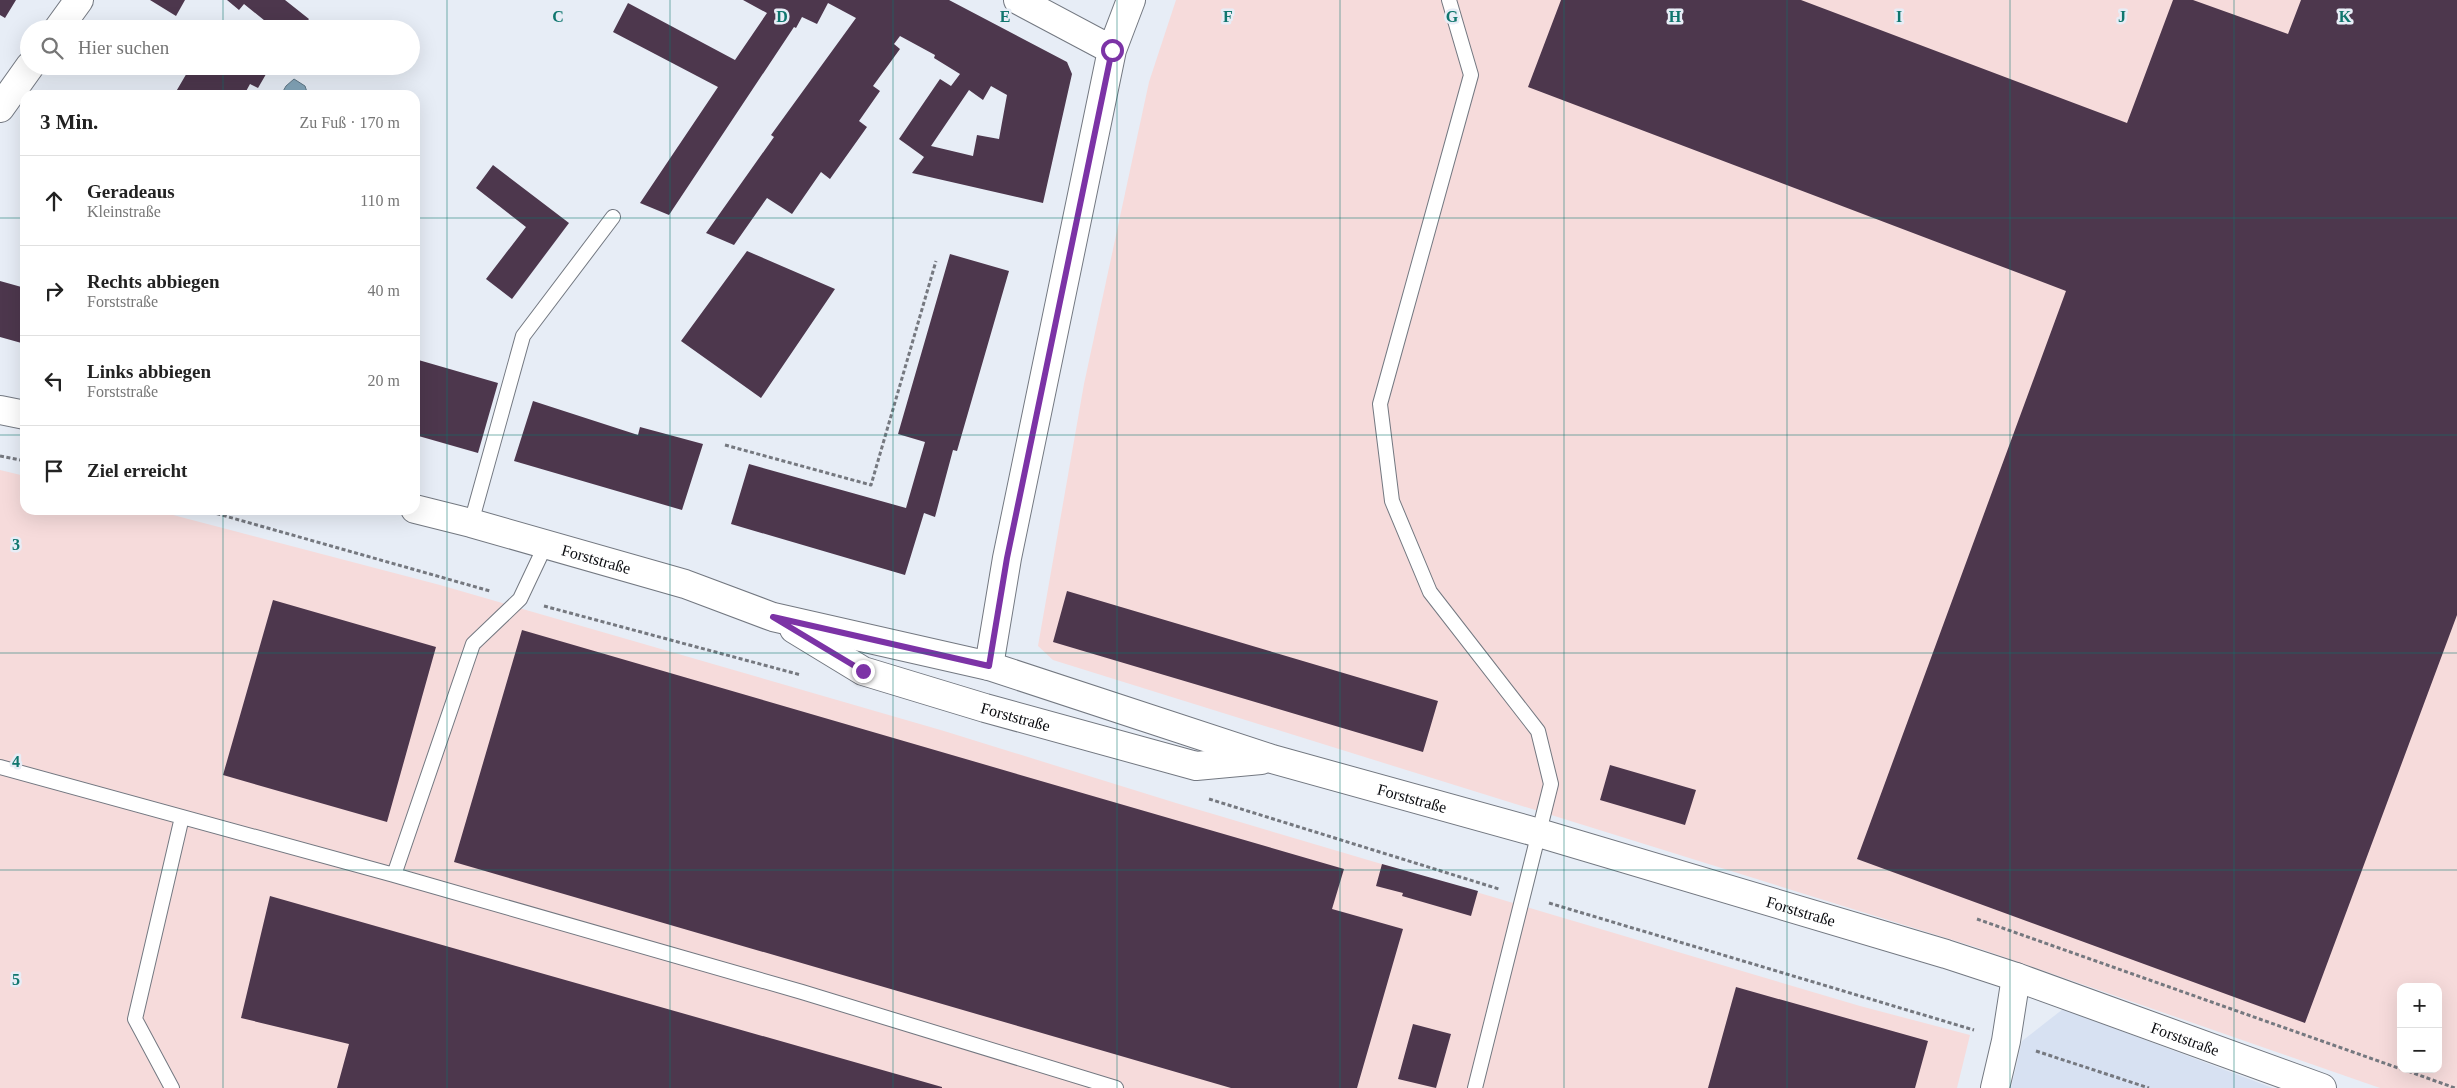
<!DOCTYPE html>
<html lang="de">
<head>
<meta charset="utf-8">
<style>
  :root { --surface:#fff; --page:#f2f2f2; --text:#222; --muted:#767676; --line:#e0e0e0 }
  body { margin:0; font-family:Georgia,serif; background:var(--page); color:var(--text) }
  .controls { position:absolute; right:15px; bottom:15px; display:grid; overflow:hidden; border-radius:10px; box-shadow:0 5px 20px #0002 }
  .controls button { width:45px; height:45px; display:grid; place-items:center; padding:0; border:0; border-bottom:1px solid var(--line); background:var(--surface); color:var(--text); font:25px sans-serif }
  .stop { position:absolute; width:15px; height:15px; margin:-11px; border:4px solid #7c33a6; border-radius:50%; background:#fff }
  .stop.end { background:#7c33a6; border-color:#fff; box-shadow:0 1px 5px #0008 }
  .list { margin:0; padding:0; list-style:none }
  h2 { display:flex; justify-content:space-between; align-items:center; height:65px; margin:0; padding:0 20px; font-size:21px }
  h2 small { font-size:16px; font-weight:400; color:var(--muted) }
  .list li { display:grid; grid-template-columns:32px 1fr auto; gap:15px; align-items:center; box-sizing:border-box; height:90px; padding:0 20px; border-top:1px solid var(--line) }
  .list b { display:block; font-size:19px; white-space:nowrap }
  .list p { margin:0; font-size:16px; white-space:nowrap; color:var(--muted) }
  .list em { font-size:16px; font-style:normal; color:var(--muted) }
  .icon { flex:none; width:28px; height:28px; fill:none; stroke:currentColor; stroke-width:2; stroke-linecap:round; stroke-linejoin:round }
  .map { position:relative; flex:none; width:2457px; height:1088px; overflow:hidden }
  .search { position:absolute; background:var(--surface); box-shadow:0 5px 20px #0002; left:20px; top:20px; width:400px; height:55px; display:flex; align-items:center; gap:12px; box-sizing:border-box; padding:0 18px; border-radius:28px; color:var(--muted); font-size:19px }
  .panel { position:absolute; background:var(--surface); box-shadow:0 5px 20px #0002; left:20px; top:90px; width:400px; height:425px; border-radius:15px }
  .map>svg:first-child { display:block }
</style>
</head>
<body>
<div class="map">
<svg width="2457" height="1088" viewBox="0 0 2457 1088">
  <rect width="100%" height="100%" fill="#e7edf6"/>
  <path fill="#d7e1f2" d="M 2063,1009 L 2273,1088 L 2011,1088 L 2022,1041 Z"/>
  <path fill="#f6dbdb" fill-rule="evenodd" d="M 1176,0 L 2457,0 L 2457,1088 L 2380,1088 L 1975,947 L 1053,660 L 1038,646 L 1084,384 L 1149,82 ZM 2401,987 L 2438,987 L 2438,1069 L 2401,1069 Z
    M 0,470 L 25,476 L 25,510 L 154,510 L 440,585 L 944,731 L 1176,803 L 1860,1006 L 1970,1035 L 1957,1088 L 0,1088 Z"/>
  <path fill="#83a5b9" stroke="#5f7786" d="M 294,79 L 305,86 L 308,95 L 281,95 L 286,86 Z"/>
  <path fill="#4d374d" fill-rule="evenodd" d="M 0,0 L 16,0 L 5,18 L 0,15 Z
    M 150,0 L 185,0 L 176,16 Z
    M 227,0 L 285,0 L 309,19 L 301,29 L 275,29 L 244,4 L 239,10 Z
    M 743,0 L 949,0 L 1067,62 L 1072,74 L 1043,203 L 912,173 L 924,157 L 899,139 L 940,79 L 951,86 L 960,74 L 934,58 L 935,55 L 900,36 L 894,44 L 900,49 L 873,86 L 880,91 L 859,121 L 867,127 L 830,179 L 821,172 L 792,214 L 767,198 L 734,245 L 706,233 L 774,137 L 771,135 L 856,18 L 828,3 L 817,24 L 802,17 L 796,28 L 794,27 L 669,215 L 640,203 L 718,87 L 613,32 L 628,3 L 735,60 L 767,13 ZM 991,86 L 1007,95 L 999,139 L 977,135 L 973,156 L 931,146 L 969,90 L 983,100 Z
    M 1561,0 L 1801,0 L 2127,123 L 2173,0 L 2193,0 L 2288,34 L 2301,0 L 2457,0 L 2457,615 L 2305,1023 L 1857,859 L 2066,291 L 1528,87 Z
    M 191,66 L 264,66 L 269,69 L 258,88 L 250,84 L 244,95 L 174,95 Z
    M 493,165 L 569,223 L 512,299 L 486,279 L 526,227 L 476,188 Z
    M 747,251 L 835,289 L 761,398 L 681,341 Z
    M 950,254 L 1009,271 L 957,451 L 953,450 L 935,517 L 924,513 L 905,575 L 731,524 L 749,464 L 906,508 L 925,442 L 898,434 Z
    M 0,281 L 25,288 L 25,344 L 0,337 Z
    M 415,359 L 498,383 L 478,453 L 415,435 Z
    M 533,401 L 638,435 L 640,427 L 703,444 L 682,510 L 514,461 Z
    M 1067,591 L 1438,701 L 1423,752 L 1053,642 Z
    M 273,600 L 436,647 L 387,822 L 223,775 Z
    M 522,630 L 1344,869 L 1332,909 L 1403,929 L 1357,1088 L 1231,1088 L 454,862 Z
    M 1610,765 L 1696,790 L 1685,825 L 1600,800 Z
    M 1382,864 L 1478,891 L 1471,916 L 1402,896 L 1403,893 L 1376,886 Z
    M 270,896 L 942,1087 L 942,1088 L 337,1088 L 349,1044 L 241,1018 Z
    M 1736,987 L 1928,1041 L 1915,1088 L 1708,1088 Z
    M 1413,1024 L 1451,1034 L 1436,1088 L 1398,1079 Z"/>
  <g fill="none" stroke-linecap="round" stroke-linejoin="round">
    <defs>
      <path id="service" d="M 1449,0 L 1471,75 L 1380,404 L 1392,501 L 1430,592 L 1538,731 L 1551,784 L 1475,1088
        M 471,523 L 523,336 L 613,217
        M 0,767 L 394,875 L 473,644 L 520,599 L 546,544
        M 394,875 L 802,992 L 1116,1088
        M 172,1088 L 135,1019 L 182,817"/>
      <path id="minor" d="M 1018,0 L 1112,50
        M 58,29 L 79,0
        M 0,108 L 30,66
        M 989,666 L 1007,558 L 1112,50 L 1131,0
        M 1995,1088 L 2006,1041 L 2016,977"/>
      <g id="secondary">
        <path d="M 0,410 L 25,415"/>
        <path id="s1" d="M 415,509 L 471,523 L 685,584 L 773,617 L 989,666 L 1272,759 L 1539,833 L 1946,954 L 2016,977 L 2322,1088"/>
        <path id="s2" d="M 794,629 L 863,671 L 985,708 L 1196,766 L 1261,760"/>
      </g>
    </defs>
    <use href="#service" stroke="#737881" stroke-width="16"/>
    <use href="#minor" stroke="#737881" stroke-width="30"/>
    <use href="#secondary" stroke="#737881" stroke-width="30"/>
    <path stroke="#75787f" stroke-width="3" stroke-dasharray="4 2.5" stroke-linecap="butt" d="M 725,445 L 871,485 L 936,261
      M 0,456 L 25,461
      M 204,510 L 490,591
      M 544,606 L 801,675
      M 1209,799 L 1499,889
      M 1549,903 L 1974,1030
      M 1977,919 L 2401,1069
      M 2036,1051 L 2149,1088
      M 2402,1069 L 2455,1088"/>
    <use href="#service" stroke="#fff" stroke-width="14"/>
    <use href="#minor" stroke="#fff" stroke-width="28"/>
    <use href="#secondary" stroke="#fff" stroke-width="28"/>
  </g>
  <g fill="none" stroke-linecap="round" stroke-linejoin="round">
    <path stroke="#7c33a6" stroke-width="6" d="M 863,671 L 773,617 L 989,666 L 1007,558 L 1112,50"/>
  </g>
  <path fill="none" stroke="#0f766e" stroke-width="1" stroke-opacity="0.55" d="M 223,0 L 223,29M 447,0 L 447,1088M 670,0 L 670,1088M 893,0 L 893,1088M 1117,0 L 1117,1088M 1340,0 L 1340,1088M 1564,0 L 1564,1088M 1787,0 L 1787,1088M 2010,0 L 2010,1088M 2234,0 L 2234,1088M 223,66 L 223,95M 0,218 L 25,218M 415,218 L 2457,218M 0,435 L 25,435M 415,435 L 2457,435M 223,510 L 223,1088M 0,653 L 2457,653M 0,870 L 2457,870"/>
  <g text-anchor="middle" stroke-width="5" stroke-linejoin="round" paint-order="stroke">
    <g font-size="16" fill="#0a0b0f" stroke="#e7edf6">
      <text dy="6" stroke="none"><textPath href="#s1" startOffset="188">Forststraße</textPath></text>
      <text dy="6" stroke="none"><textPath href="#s2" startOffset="240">Forststraße</textPath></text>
      <text dy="6" stroke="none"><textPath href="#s1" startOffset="1039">Forststraße</textPath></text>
      <text dy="6" stroke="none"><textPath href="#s1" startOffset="1444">Forststraße</textPath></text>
      <text dy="6" stroke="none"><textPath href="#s1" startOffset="1849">Forststraße</textPath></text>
    </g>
  </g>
  <g font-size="16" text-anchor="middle" font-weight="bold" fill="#0f766e" stroke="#e7edf6" stroke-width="5" stroke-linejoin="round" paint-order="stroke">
    <text x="558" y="22">C</text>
    <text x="782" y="22">D</text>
    <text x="1005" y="22">E</text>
    <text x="1228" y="22">F</text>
    <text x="1452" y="22">G</text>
    <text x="1675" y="22">H</text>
    <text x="1899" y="22">I</text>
    <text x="2122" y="22">J</text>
    <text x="2345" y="22">K</text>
    <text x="16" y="550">3</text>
    <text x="16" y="767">4</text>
    <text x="16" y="985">5</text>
  </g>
</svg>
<div class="controls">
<button>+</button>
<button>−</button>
</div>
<div class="stop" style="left:1112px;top:50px"></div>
<div class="stop end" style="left:863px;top:671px"></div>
<div class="search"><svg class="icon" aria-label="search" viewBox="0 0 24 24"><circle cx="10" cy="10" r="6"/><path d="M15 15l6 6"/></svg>Hier suchen</div>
<section class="panel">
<h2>3 Min.<small>Zu Fuß · 170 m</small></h2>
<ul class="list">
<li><svg class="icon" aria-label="ahead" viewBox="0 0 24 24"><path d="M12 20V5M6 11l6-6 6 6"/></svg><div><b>Geradeaus</b><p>Kleinstraße</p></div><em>110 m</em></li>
<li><svg class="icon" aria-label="right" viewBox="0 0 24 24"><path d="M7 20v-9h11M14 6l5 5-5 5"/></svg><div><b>Rechts abbiegen</b><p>Forststraße</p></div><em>40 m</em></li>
<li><svg class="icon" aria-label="left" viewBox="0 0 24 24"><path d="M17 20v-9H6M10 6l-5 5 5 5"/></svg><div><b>Links abbiegen</b><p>Forststraße</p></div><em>20 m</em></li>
<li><svg class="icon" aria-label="arrive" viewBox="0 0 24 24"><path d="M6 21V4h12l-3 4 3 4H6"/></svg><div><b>Ziel erreicht</b></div></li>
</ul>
</section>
</div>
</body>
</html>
